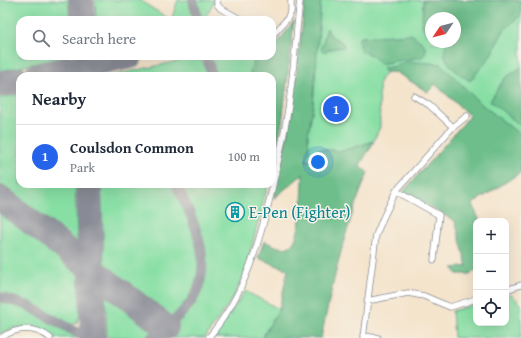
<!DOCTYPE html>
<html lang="en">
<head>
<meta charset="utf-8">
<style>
  :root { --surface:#fff; --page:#f6f6f7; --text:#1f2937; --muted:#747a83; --line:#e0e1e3; --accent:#2563eb }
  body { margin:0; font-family:"Gentium Book Plus",serif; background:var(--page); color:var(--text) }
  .controls { position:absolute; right:12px; bottom:12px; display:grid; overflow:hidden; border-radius:8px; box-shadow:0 4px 16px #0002 }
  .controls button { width:36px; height:36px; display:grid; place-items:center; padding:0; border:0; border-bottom:1px solid var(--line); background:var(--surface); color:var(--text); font:20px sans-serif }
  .compass { position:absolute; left:425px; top:12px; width:36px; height:36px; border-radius:50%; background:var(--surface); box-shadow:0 4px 16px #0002; rotate:235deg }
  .you { position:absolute; left:318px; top:162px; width:14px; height:14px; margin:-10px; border:3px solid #fff; border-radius:50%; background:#1a73e8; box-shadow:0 0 0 6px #1a73e833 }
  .badge { display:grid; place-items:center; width:26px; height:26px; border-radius:50%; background:var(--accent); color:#fff; font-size:13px; font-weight:700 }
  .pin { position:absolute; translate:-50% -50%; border:2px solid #fff; box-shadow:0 1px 4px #0006 }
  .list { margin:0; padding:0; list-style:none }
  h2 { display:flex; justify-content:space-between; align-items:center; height:52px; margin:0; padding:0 16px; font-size:17px }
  h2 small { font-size:13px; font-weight:400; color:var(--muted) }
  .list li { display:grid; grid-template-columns:26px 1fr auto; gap:12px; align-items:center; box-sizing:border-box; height:64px; padding:0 16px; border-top:1px solid var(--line) }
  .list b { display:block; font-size:15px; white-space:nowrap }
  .list p { margin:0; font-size:13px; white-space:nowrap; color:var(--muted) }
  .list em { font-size:13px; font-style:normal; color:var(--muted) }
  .icon { flex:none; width:22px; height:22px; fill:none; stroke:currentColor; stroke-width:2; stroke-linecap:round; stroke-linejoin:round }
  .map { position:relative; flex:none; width:521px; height:338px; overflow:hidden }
  .search { position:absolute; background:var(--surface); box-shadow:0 4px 16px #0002; left:16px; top:16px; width:260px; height:44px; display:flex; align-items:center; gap:10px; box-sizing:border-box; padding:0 14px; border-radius:12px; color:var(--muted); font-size:15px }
  .panel { position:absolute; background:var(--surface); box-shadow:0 4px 16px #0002; left:16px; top:72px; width:260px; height:116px; border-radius:12px }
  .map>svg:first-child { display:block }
</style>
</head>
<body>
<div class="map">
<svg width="521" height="338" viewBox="0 0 521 338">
  <rect width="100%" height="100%" fill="#f7f3e8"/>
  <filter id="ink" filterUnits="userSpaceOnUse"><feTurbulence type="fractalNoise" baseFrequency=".025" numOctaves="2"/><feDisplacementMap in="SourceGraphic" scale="8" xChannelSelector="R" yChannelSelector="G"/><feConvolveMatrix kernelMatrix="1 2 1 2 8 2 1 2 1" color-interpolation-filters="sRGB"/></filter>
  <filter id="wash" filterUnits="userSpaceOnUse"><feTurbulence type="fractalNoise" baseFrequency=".012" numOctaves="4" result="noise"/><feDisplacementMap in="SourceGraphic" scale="16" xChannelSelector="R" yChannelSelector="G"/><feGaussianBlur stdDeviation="0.9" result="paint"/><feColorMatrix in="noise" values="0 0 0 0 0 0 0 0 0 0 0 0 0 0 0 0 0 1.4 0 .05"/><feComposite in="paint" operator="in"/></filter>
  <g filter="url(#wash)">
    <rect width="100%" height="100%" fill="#f4e4cc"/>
    <path fill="#87dfa4" stroke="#518781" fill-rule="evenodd" d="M 0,0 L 70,0 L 70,20 L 20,20 L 20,56 L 71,56 L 0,71 Z
      M 95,0 L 139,0 L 171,20 L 178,0 L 190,0 L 195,20 L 96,20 Z
      M 196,0 L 215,0 L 206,16 L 207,20 L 201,20 Z
      M 305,0 L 521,0 L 521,172 L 472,204 L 403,192 L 470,116 L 435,84 L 428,92 L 396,72 L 386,72 L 380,80 L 379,85 L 380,127 L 369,151 L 303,174 L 274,198 L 293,106 ZM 431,18 L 455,18 L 455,42 L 431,42 Z
      M 294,21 L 282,122 L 272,166 L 272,76 L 214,76 L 209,56 L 272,56 L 272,45 L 280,40 Z
      M 197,57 L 204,63 L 207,76 L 110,76 Z
      M 20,94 L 20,184 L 75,184 L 80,315 L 77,323 L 70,325 L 66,323 L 30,302 L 0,293 L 0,98 Z
      M 101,184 L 172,184 C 179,202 190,219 196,237 C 213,285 179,311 146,338 L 107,337 Z
      M 179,184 L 268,184 L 245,273 L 232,299 L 205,338 L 156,338 C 167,329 181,319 190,308 C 221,267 197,223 179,184 Z
      M 245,291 L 279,309 L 262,338 L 214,338 Z
      M 511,294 L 521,304 L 521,338 L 454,338 L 452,311 L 476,304 L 476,323 L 506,323 L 506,295 Z
      M 0,300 L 27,308 L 79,338 L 56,338 L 43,330 L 33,326 L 13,328 L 0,334 Z"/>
    <path fill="#6dbe8a" stroke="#447674" d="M 305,0 L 321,0 L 313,107 L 308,135 L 309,149 L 306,161 L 309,161 L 315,152 L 320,149 L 342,151 L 374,141 L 360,165 L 368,173 C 345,225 333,282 321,338 L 262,338 L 279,309 L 288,270 L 258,258 L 264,241 C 272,244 282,251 290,246 C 302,240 303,187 303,174 L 274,198 L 293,106 Z
      M 423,0 L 521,0 L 521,15 L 504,30 L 489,58 L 470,81 C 456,71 438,61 447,42 L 455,42 L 455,18 L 431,18 L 431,34 L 426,34 L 422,25 Z
      M 294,21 L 282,122 L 272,166 L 272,76 L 250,76 C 249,70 254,64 255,58 L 258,56 L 272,56 L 272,45 L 280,40 Z
      M 327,28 L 331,36 L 343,43 L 344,47 L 335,48 L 324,52 L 321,49 Z
      M 411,34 L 423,43 L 426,49 L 425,54 L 421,58 C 406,58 394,62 380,64 L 373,56 L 361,51 L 359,46 L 359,37 Z
      M 405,61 L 441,64 L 481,104 L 521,135 L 521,172 L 472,204 L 480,221 L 476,221 L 476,271 L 469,274 L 457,274 L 453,268 L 467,266 L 455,221 L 403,192 L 470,116 L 435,84 L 428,92 L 396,72 L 386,72 L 383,68 L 397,66 Z
      M 521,67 L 521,126 L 490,101 L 504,79 Z"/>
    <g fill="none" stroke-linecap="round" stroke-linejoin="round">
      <path stroke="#888a95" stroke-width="10" d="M 193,0 L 198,20
        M 207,56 L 212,76
        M 0,297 L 29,306 L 87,338
        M 151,338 C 164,328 179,318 189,305 C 218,266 194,222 176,184"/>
      <path stroke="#888a95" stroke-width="26" d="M 81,0 L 82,20
        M 37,76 L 130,56
        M 0,84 L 20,80
        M 89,184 L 93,338
        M 0,198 L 166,327"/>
    </g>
  </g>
  <g filter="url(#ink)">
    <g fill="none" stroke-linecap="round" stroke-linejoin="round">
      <defs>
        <path id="minor" d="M 217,0 L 217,4 L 220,8 L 242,20
          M 272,36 L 287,19 L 291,12 L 291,0
          M 414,96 L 429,105 L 453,127
          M 396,191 L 439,215 L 434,260
          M 506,290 L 521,285
          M 367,301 L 408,293 L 424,296 L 450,307 L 476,299
          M 363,336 L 378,338
          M 1,338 C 16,327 35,326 50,338
          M 208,338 C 245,295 259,244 272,189 C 278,161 285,132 289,103 C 294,69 296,34 300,0
          M 363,338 L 376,235 L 383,218 L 396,191 L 452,128 L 467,116"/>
      </defs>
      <use href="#minor" stroke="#888a95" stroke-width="7"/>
      <use href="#minor" stroke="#fff" stroke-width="5.5"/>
    </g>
  </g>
  <defs>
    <symbol id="building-ring" viewBox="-11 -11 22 22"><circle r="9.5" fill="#f7f3e8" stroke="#0f9aa8" stroke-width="1.5"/><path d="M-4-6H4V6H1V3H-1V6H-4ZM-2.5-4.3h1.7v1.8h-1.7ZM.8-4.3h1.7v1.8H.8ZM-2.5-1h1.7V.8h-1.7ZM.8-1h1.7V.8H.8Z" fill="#0f9aa8"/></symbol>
  </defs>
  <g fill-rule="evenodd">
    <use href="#building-ring" x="224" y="201" width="22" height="22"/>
  </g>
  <g text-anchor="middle" stroke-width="3" stroke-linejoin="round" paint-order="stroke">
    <g font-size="16" fill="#0d838f" stroke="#f7f3e8" text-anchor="start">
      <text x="249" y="218">E-Pen (Fighter)</text>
    </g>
  </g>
</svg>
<div class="controls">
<button>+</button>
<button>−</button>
<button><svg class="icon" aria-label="locate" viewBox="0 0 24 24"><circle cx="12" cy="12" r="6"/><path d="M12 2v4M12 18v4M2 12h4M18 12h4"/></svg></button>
</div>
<svg class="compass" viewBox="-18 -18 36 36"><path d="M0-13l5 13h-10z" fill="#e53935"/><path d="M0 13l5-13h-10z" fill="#747a83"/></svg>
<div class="you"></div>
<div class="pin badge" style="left:336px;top:109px">1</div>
<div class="search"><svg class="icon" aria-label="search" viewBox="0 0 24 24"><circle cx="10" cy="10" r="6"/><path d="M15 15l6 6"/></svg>Search here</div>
<section class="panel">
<h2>Nearby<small></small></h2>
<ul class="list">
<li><span class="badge">1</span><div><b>Coulsdon Common</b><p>Park</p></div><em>100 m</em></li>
</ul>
</section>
</div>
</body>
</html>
